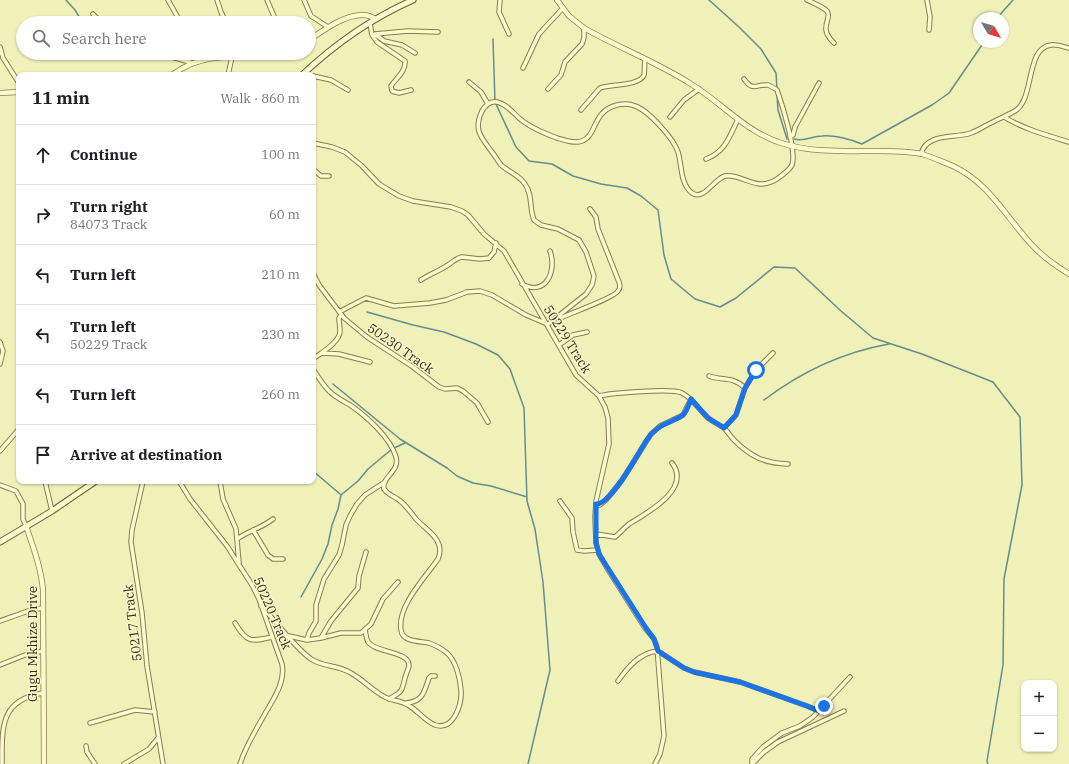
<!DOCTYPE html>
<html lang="en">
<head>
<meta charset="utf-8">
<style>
  :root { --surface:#fff; --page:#f2f2f2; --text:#202124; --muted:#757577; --line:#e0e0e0 }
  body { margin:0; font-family:"IBM Plex Serif",serif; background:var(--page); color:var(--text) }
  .controls { position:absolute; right:12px; bottom:12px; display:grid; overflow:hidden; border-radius:8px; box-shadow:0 1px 3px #0004 }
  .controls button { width:36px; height:36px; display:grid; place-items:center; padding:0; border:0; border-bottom:1px solid var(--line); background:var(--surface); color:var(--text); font:20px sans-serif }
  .compass { position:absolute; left:973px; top:12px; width:36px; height:36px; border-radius:50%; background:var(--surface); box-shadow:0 1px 3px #0004; rotate:128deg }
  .stop { position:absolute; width:12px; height:12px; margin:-9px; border:3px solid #1a73e8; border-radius:50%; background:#fff }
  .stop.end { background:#1a73e8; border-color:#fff; box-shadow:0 1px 4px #0008 }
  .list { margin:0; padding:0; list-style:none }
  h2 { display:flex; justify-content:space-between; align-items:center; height:52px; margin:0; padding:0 16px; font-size:17px }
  h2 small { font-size:13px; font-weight:400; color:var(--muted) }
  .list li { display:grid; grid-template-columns:26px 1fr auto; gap:12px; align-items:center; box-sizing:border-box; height:60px; padding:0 16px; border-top:1px solid var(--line) }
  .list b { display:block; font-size:15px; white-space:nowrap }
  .list p { margin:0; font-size:13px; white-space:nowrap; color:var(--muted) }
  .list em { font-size:13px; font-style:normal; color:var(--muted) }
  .icon { flex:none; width:22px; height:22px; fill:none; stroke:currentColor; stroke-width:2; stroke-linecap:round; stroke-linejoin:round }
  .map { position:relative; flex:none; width:1069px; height:764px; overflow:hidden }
  .search { position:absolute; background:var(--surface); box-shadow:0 1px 3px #0004; left:16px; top:16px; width:300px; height:44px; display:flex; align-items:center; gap:10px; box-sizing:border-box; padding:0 14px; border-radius:22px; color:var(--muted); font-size:15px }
  .panel { position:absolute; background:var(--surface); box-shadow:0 1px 3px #0004; left:16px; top:72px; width:300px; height:412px; border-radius:8px }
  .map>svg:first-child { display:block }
</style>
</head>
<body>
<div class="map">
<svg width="1069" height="764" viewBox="0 0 1069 764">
  <rect width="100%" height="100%" fill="#f0f0b9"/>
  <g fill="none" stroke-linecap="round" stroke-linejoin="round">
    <path stroke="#668c8e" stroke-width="1.5" d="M 66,0 L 75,10 L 83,23
      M 709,0 L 739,27 L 761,49 L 776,73 L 777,89
      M 997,18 L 1013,0
      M 493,39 L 495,102 L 516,147 L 529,161 L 552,164 L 573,176 L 601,184 L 627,188 L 641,196 L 658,210 L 664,255 L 671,279 L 695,299 L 720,307 L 736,298 L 774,267 L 795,268 L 841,311 L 873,338 L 922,354 L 993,382 L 1020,417 L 1022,485 L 1004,579 L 1003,665 L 987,761 L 988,764
      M 109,53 L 109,54
      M 777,95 L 778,110 L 787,139
      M 794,139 C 806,142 811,136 822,136 C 836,135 849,139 862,144 L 932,105 L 949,93 L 984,42
      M 367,312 L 413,325 L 444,332 L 476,344 L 498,355 L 510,369 L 524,408 L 527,501 L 535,529 L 543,582 L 550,670 L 528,764
      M 333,384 L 400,439 L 447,468 L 457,476 L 473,483 L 491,486 L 527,497
      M 764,400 C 801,372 844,352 889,344
      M 313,471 L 340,494
      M 301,597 L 322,559 L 328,544 L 332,525 L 338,509 L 341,495 L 358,481 L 368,469 L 392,449 L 405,443"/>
    <defs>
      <path id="minor" d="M 168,0 L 181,23
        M 217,0 L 221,12 L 226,23
        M 267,0 L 277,23
        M 304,0 L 311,16 L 328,27
        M 500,0 L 499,12 L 509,34
        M 807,0 C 813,3 822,6 827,11 C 833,19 817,27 834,43
        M 927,0 L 930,17 L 929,30
        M 93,14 C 105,29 112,20 129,19 L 135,23
        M 370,23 L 372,35 L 377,42 L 405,61 C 406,72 396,78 391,86 L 392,91 L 399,93 L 411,90
        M 375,34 L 408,31 L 438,32
        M 375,34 L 384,41 L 402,45 L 415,53
        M 0,47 L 3,58 L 19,83
        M 162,53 L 168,56 L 193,63
        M 200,53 L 204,60
        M 523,68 L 539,34 L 563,8
        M 228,75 L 232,57
        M 313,76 L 331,80 L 348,90
        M 469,82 L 481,92 L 488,104
        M 548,89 L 561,75 L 565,62 L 582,44 L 584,38 L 584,28
        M 581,110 L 600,88 C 610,84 640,86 644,75 C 645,71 644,65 645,60
        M 670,117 L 684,100 L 699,89
        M 1004,117 C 1024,129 1046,135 1069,142
        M 790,137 L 793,135 L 795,127 L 819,83
        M 313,143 L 332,147 L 345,152 L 362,166 L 379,184 L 399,196 L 413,201 L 451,207 L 462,211 L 468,215 L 484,234 L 504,251 L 576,375 L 599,396 L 605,407 L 608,418 L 609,444 L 596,501 L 595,517 L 596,543 L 599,554 L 607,568 L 645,628 L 654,639 L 657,647 L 664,736 L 660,754 L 655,764
        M 921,154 C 927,132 955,139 971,133 C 979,130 986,125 993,122 C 1000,118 1008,115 1015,111 C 1035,99 1025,48 1051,45 C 1056,44 1064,47 1069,48
        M 706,159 C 725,152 730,136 738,119
        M 313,169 L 321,176 L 329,176
        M 313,273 L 319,285 L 344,318 L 367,337 L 413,367 L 439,387 L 445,389 L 457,388 L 463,391 L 477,403 L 488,422
        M 421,280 C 430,274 439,271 448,265 C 453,262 456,258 462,257 L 480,259 L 489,258 L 494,252 L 496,243
        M 522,284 C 546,297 557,271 550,251
        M 339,312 L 366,298 L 394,306 L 430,303 L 446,300 L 467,292 L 480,291 L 492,295 L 526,315 L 545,323
        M 558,319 C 568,314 614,298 618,291 C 620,289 620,285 619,282 L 598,229 L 596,217 L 590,209
        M 547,325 L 586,294 L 592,285 L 594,276 L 586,252 L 579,240 L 558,229 L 541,225 L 534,220 C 529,208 533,195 525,184 C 519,175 509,172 501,165 C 498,161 495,156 492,152 C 481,137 473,130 482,111 C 485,106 490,101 497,102 C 508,104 515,116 524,122 C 534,129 546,134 557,138 C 564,140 574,144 582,141 C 597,136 592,111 617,105 C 622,104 629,103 635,106 C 648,110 674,139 678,152 C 682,165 680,184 692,193 C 704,201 714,179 725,176 C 737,174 750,184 761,184 C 769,184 775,181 781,176 C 785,173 790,169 792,165 C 797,151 782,104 777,90 C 774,88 771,86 768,85 C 756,84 753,92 744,79
        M 0,342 L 3,351 L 0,364
        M 559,345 L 573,335 L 587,332
        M 322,353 L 339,354 L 370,362
        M 313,359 C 321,353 340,342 340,331 C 340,327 339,323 339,318 L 341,315
        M 709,376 C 723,381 733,376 745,388
        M 599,396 C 611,393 672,388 682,393 C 692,398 698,408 706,416 C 711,421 718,424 724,428 C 728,432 730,436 734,440 C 751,457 764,463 788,464
        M 724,428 L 736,415 L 745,388 L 756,370 L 773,353
        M 0,451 L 19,429
        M 45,481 L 52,511
        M 143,481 L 132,530 L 131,542 L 142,613 L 147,666 L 163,764
        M 179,481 L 190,499 L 227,546 L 252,585 L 259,599 L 282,664 C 286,684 271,702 262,719 C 254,733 245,748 240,764
        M 220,481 L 223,499 L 236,529 L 239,563
        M 0,485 L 16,491 L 23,504 L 23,519 L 26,526
        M 560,501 L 572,518 L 573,532 L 577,550 L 584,551 L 598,550
        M 596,504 L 600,505 L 606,500 L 622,480 L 651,434 L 660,426 L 683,415 L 691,399
        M 253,530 L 268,555 L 273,559 L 283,559
        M 596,534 L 615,537 C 620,533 624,528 629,524 C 647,513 692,489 672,463
        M 237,539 C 248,531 262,528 273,519
        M 261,606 C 278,623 292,645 311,659 C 323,667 338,665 351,673 C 362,679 371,689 383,696 C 391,701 400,700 408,705 C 417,710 425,721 435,725 C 454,731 462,704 461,690 C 460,678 456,661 447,653 C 442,649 435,645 429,643 C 420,641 402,642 401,630 C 397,606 425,578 438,559 C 446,540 427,531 416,519 C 411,513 406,505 399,500 C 394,496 388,495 384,489 C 381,477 400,472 396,457 C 390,437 366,416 350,405 C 343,401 335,397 329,391 C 323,385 318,377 313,369
        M 0,621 L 31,610 L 43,608
        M 235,623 C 247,643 251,642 272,637
        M 365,630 C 366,634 366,638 368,642 C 376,653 410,651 409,666 C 408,670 406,674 405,678 C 401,694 402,691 389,699
        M 289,636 L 307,640 L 321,638 L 341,633 L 361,633 L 371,624 L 383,599 L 398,582
        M 321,638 L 331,621 L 358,588 L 359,576 L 366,552
        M 307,640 L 309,633 L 316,621 L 316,605 L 324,579 L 339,555 L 342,545 L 346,525 L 350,516 L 357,504 L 365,495 L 385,482
        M 0,665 L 25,655 L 43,651
        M 618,681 C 627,668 640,652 658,651 L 684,668 L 694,672 L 740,682 L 807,706 L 819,711
        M 406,703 C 423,702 424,692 429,678 L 431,676 L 435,676
        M 90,723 L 135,710 L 155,712
        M 86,746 L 87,752 L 95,764
        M 2,764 C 2,727 0,700 43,693
        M 124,764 L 149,749 L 158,738
        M 752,764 L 752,759 L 763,747 L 782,733 L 800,726 L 813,717 L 850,677
        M 752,764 L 764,752 L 778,742 L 844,711"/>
      <path id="tertiary" d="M 557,0 L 569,16 L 584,28 C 619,48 657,62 691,84 C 722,103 746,132 781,143 C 812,153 845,151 877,151 C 892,151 907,151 922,154 C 932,157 943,162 953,166 C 991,184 1006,218 1033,246 C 1044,258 1056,266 1069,274
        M 309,40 C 324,30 345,14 364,15 C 368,15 372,17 376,19
        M 172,75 C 184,66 199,60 213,58 C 224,56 232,58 241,53
        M 0,93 L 19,92
        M 26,526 C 33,547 41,567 43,590 L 44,764"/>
      <path id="secondary" d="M 302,75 C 335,44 372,18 413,0
        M 0,542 L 52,511 L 96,481"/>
    </defs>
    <use href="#minor" stroke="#877e53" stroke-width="5.5"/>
    <use href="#tertiary" stroke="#877e53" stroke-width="6"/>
    <use href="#secondary" stroke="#695e36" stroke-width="7"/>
    <use href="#minor" stroke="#fbfbcc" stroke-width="3.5"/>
    <use href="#tertiary" stroke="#fbfbcc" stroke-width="4.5"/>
    <use href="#secondary" stroke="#fbfbcc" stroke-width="5"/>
  </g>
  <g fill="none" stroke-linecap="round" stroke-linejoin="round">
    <path stroke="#1a73e8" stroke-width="5" d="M 756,370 L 745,388 L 736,415 L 724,428 L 708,418 L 691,399 C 689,404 687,411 683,415 C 680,418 675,419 672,421 C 661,425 652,431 646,441 C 638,454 611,505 596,504 L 596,543 L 599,554 L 646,628 L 654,639 L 658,651 L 684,668 L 694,672 L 740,682 L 807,706 L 819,711 L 824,706"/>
  </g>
  <g text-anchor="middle" stroke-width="3" stroke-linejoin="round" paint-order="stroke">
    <g font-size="13" fill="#352f19" stroke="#f7f7c9">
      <text transform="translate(568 339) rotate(58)" y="5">50229 Track</text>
      <text transform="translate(401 348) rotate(35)" y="5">50230 Track</text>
      <text transform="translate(273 613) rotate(67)" y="5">50220 Track</text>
      <text transform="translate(132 623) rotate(-97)" y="5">50217 Track</text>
      <text transform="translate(32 644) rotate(-90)" y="5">Gugu Mkhize Drive</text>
    </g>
  </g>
</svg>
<div class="controls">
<button>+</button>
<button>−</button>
</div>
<svg class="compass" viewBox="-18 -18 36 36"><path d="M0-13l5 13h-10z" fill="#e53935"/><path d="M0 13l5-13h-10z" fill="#757577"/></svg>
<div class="stop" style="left:756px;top:370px"></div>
<div class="stop end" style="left:824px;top:706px"></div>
<div class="search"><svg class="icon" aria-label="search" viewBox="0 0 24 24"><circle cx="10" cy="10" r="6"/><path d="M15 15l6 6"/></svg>Search here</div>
<section class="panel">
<h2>11 min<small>Walk · 860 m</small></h2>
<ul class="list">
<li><svg class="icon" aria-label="ahead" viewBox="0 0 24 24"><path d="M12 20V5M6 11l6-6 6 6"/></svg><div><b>Continue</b></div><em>100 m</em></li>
<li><svg class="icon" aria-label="right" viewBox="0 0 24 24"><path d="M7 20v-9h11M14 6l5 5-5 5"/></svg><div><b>Turn right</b><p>84073 Track</p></div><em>60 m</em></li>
<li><svg class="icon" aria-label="left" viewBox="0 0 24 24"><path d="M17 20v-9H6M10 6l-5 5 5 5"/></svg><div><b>Turn left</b></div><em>210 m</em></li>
<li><svg class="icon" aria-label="left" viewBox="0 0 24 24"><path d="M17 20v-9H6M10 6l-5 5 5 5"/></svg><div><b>Turn left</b><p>50229 Track</p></div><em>230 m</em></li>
<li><svg class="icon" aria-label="left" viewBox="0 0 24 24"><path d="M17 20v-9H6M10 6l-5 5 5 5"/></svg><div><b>Turn left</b></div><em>260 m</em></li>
<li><svg class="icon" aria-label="arrive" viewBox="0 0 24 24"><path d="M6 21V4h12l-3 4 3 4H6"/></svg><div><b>Arrive at destination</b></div></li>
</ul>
</section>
</div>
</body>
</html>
